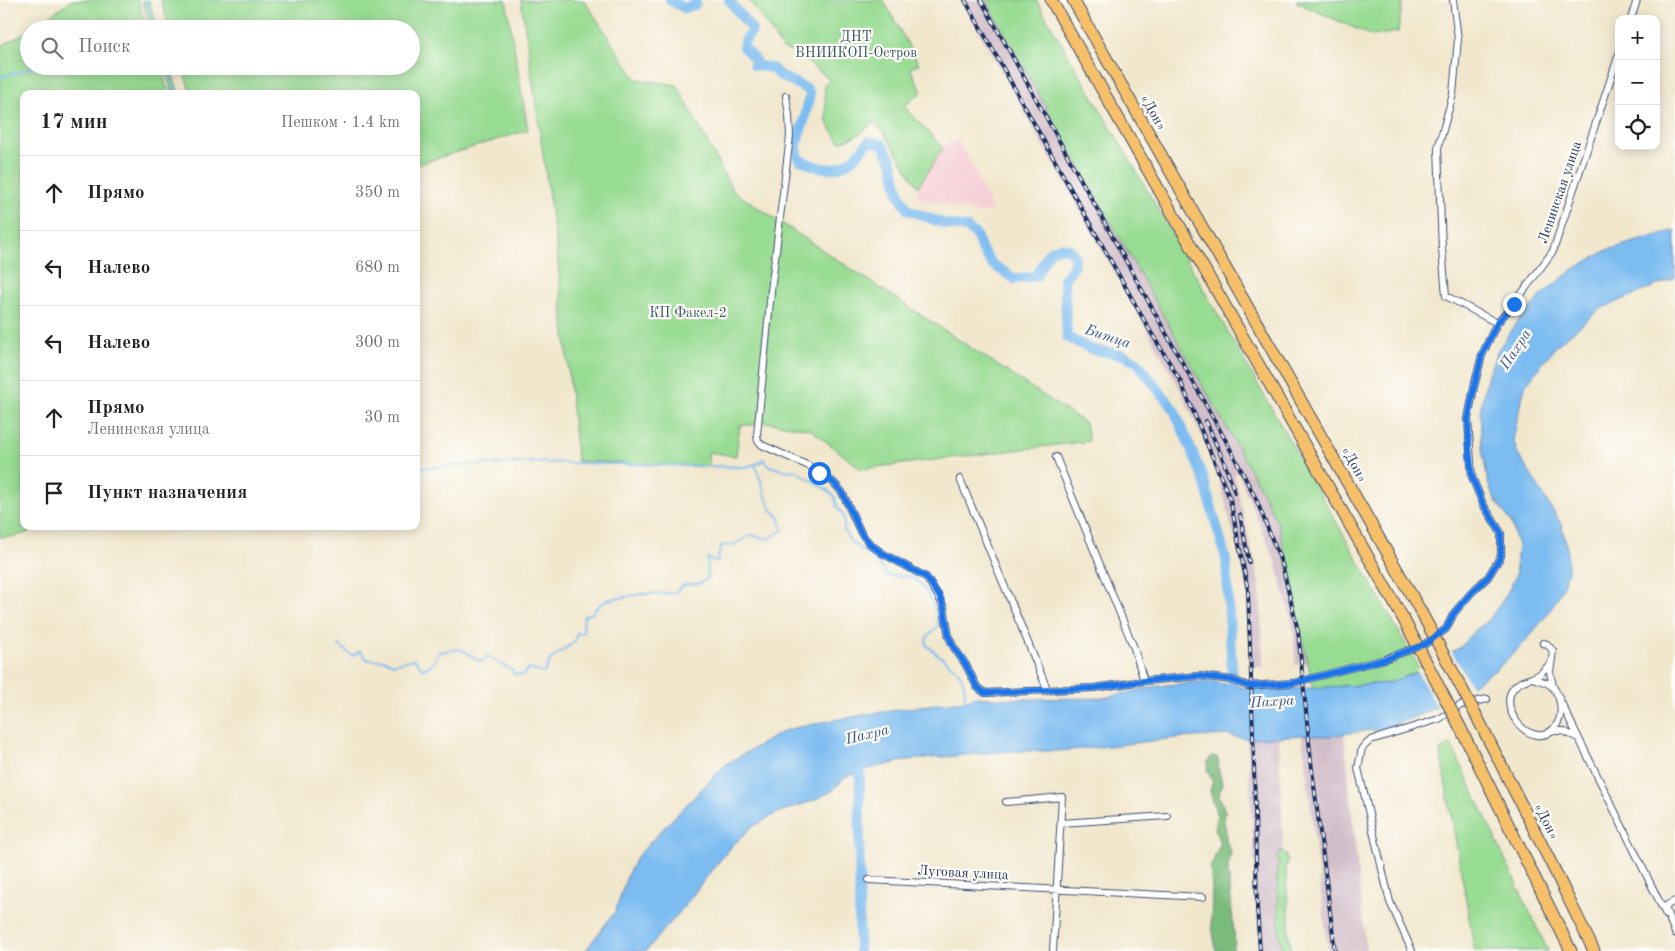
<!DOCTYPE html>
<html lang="ru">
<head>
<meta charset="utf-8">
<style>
  :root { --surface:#fff; --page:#f6f6f6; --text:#222; --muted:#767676; --line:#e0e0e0 }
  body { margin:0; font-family:"Old Standard TT",serif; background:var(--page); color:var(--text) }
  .controls { position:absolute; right:15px; top:15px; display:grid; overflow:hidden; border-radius:10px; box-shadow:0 2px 12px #0003 }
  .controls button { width:45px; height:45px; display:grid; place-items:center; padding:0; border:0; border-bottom:1px solid var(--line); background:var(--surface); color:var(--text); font:25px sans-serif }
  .stop { position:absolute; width:15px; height:15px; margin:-11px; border:4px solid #1a73e8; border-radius:50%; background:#fff }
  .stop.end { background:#1a73e8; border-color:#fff; box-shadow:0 1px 5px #0008 }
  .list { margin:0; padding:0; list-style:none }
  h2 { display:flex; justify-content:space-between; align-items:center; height:65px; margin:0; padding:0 20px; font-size:21px }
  h2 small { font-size:16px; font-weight:400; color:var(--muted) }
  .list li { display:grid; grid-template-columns:32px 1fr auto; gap:15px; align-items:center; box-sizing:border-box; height:75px; padding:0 20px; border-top:1px solid var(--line) }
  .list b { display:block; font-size:19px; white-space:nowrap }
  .list p { margin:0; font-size:16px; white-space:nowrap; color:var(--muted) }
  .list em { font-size:16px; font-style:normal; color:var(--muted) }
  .icon { flex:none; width:28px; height:28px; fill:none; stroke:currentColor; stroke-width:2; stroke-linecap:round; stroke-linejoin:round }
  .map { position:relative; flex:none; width:1675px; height:951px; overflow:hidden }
  .search { position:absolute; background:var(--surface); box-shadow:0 2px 12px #0003; left:20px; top:20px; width:400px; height:55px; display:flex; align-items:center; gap:12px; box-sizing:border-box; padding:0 18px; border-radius:28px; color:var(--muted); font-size:19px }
  .panel { position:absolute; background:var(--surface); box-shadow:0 2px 12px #0003; left:20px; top:90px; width:400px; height:440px; border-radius:10px }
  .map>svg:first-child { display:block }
</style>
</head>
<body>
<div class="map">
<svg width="1675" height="951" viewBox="0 0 1675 951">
  <rect width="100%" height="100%" fill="#fdfcf7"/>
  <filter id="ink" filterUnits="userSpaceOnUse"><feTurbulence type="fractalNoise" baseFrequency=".02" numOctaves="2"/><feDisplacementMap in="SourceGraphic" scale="10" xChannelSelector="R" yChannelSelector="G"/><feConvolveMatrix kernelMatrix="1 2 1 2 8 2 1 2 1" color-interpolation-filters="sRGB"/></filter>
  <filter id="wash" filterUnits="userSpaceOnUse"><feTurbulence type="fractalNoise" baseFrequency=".0096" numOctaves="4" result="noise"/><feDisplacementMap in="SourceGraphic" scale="20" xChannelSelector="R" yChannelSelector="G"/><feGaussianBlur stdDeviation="1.12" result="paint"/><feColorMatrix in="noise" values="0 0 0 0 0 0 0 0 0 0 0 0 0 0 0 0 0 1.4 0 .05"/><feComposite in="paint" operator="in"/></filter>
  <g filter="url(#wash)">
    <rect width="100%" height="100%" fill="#f1e7cd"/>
    <path fill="#f6cfd7" d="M 959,140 L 993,211 L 977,213 L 917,197 L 918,187 L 943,148 L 946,144 Z"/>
    <path fill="#d1bdc9" d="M 961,0 L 986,0 L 1262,491 L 1279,526 L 1308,663 L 1295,665 L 1294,631 L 1277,566 L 1238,473 L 1234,474 L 1260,588 L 1263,667 L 1252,667 L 1248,593 L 1242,565 L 1215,464 L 1179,387 Z
      M 1344,734 L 1366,951 L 1328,951 L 1302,735 L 1329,736 Z
      M 1279,737 L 1287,951 L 1260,951 L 1247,739 Z"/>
    <path fill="#98db93" stroke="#5a8578" d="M 72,0 L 138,0 L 147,29 L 31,29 Z
      M 142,0 L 149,0 L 158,29 L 151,29 Z
      M 161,0 L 506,0 L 528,130 L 416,165 L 416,94 L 191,94 L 182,66 L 411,66 L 411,29 L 170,29 Z
      M 521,0 L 584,0 L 636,79 L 677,85 L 733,191 L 1085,423 L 1089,441 L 861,469 L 810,429 L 759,421 L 755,425 L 740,425 L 736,456 L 708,452 L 709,467 L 577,461 L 557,252 Z
      M 749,0 L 883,0 L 919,64 L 910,68 L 922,92 L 904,106 L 943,148 L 918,187 L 883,131 L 873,123 L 858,135 L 840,142 L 827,123 L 824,84 L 829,79 L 796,53 L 783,49 Z
      M 986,0 L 1036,0 L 1138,174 L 1421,671 L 1388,683 L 1313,688 L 1279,526 L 1262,491 Z
      M 1296,0 L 1403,0 L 1398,32 L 1372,36 L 1298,3 Z
      M 29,30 L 29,66 L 160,66 L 169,94 L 24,94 L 24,526 L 36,526 C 27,536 13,537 0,537 L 0,47 Z
      M 163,66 L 170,66 L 179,94 L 173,94 Z
      M 1451,744 L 1548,951 L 1475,951 L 1440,751 Z
      M 1281,850 L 1285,854 L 1288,862 C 1287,864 1286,866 1286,869 C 1286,882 1288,895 1288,908 C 1288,912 1290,916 1290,920 C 1289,928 1287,936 1291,944 L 1289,947 L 1293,951 L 1283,951 L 1279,935 L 1277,868 L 1279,865 L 1277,857 Z"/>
    <path fill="#7abb7d" stroke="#4a756e" d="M 1212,756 L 1217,757 L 1219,764 L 1218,767 L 1222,783 L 1219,795 L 1225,811 L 1224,821 L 1226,830 L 1226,841 L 1231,851 L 1228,869 L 1235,943 L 1232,951 L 1216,951 L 1211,920 L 1212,890 L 1210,868 L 1220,844 L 1215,829 L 1217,817 L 1210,790 L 1213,781 L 1207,770 L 1208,761 Z"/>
    <path fill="#7cbcf1" stroke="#4c76a8" d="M 1675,230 L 1675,278 L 1600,309 L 1556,346 L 1525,386 L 1513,439 L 1518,454 L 1561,524 L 1567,548 L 1568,571 L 1562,589 L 1550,611 L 1524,643 L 1497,669 L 1465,689 L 1455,698 L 1417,716 L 1386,728 L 1329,736 L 1302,735 L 1247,739 L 1228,735 L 1176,738 L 1092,748 L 1058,751 L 1011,751 L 908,760 L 864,770 L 844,778 L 832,791 L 815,800 L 777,813 L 752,827 L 732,846 L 711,871 L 683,908 L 646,951 L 585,951 L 615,912 L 627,876 L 636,858 L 654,838 L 726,764 L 786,730 L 833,720 L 921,706 L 965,701 L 975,697 L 1019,699 L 1103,698 L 1157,686 L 1208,681 L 1253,689 L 1313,688 L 1388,683 L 1421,671 L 1462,646 L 1469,636 L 1489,619 L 1504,599 L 1515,578 L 1518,546 L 1511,522 L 1496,501 L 1488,483 L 1482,448 L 1480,411 L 1487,378 L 1497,351 L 1518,321 L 1543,294 L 1572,270 L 1607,250 Z"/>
    <path fill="#f1e7cd" d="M 1451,650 L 1472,687 L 1456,700 L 1438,709 L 1416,670 Z"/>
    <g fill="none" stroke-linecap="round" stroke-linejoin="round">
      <path stroke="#7cbcf1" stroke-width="2" d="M 145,0 L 156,29
        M 167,66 L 176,94
        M 0,77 L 40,66
        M 416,468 L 533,462 L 746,467 L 761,462 L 763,459 L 770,466 L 782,470 L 796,471 L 826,489 L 835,497 L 837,507 L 844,517 L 844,530 L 850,541 L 874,559 L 887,575 C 894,576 904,575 910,577 C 927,584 937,610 938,626 L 927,637 L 926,644 C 936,656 954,663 961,676 C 965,682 965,696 965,703
        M 339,645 L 352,656 L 360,651 L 368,660 L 385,660 L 393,664 L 414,659 L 423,669 L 433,664 L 439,652 L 461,649 L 481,662 L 488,656 L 513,671 L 513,674 L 523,675 L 528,669 L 544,673 L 550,660 L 575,641 L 577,633 L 583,633 L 584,616 L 592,613 L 596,608 L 607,600 L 643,594 L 675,593 L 683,585 L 701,583 L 708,578 L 707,558 L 717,562 L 721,546 L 733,545 L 751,535 L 769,539 L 783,530 L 779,517 L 770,508 L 755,464"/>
      <path stroke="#7cbcf1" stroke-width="10" d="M 670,0 L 684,8 L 695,5 L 696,0
        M 729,0 L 752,30 C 749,36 744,40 743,47 L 755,59 L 754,65 L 772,68 L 779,75 L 807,89 L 810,94 C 808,103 806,112 804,121 C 799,137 793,143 800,160 C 807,162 815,167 823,168 C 844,172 857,156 869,141 L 882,144 L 892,161 L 899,194 L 908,210 L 945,224 L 967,228 L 976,235 L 982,250 L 992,264 L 1015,279 L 1036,276 L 1049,252 L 1060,247 L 1069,249 L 1075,256 L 1073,267 L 1064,279 L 1067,337 L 1093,350 L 1124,355 L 1137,362 L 1174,410 L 1203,477 L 1226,559 L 1233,689
        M 859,951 L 860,760"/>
    </g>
  </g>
  <g filter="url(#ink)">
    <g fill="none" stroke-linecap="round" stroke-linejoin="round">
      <defs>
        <path id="street" d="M 1631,19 L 1637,0
          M 786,96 L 789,115 L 790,136 L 771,291 L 757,435 L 758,441 L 762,445 L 809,466 L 833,482 L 842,492 L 861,533 L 870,544 L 882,553 L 926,577 L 939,597 L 944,608 L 949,637 L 953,646 L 966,665 L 977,687 L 985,693 L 1094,688 L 1144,681 L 1199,676 L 1232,680 L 1248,686 L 1293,683 L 1385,659 L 1425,644 L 1446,629 L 1454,613 L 1472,592 L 1488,577 L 1501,556 L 1501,533 L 1483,504 L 1472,477 L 1468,419 L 1474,387 L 1482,355 L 1497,323 L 1446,296 L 1442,249 L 1438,148 L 1453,94 L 1458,39 L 1453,0
          M 1497,323 L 1514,304 L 1553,251 L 1619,54
          M 1056,457 L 1134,648 L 1144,681
          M 960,479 L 1048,691
          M 1543,643 L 1547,644 L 1553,651 L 1550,672 L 1553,686 L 1666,915
          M 1532,678 C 1537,680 1543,681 1547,683 C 1561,690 1565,715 1555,727 C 1532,756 1488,700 1521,682 C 1524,680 1529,679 1532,678 Z
          M 1532,678 L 1540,674 L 1551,663
          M 1552,731 L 1563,731 L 1578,738
          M 1006,802 L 1062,797 L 1053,951
          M 1061,823 L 1167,816
          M 869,880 L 1203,897
          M 1675,901 L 1667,905 L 1666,910 L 1675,933
          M 1412,951 L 1390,902 L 1379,856 L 1358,768 L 1362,748 L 1371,740 L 1439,719 L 1461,705 L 1487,699"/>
        <path id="highway" d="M 1051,0 L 1404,620
          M 1073,0 L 1421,612
          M 1476,715 L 1554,869 L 1594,951
          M 1459,725 L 1571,951"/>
      </defs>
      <use href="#street" stroke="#3b4b6f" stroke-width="8"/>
      <use href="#highway" stroke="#3b4b6f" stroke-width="13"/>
      <use href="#street" stroke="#fff" stroke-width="6"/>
      <use href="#highway" stroke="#f6c06b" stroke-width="11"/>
      <defs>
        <path id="rail" d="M 965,0 L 1149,329 L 1180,380 L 1230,499 L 1248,590 L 1254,763 L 1257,908 L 1260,951
          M 981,0 L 1227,443 L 1256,499 L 1282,564 L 1298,631 L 1311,761 L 1335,951
          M 1206,421 L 1224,462 L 1235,493
          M 1240,515 L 1249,562"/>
      </defs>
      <use href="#rail" stroke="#1b2f5e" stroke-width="4"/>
      <use href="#rail" stroke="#fdfcf7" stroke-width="2" stroke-dasharray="5.5" stroke-linecap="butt"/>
      <defs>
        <path id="highway-bridge" d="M 1421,612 L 1476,715
          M 1404,620 L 1459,725"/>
      </defs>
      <use href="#highway-bridge" stroke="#3b4b6f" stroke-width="13" stroke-linecap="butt"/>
      <use href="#highway-bridge" stroke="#f6c06b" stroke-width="11"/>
    </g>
  </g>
  <g fill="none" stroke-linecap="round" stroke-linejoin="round" filter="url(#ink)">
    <path stroke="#1a73e8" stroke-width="6" d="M 819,473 L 833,482 L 842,492 L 861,533 L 870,544 L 882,553 L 926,577 L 940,597 L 944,608 L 949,637 L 953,646 L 966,665 L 977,687 L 985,693 L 1094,688 L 1144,681 L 1199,676 L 1232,680 L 1248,686 L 1293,683 L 1386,659 L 1425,644 L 1446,629 L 1454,613 L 1472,592 L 1488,577 L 1501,556 L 1501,533 L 1483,504 L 1472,477 L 1469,449 L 1468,419 L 1474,387 L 1482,355 L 1497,323 L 1514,304"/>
  </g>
  <g text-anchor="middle" stroke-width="4.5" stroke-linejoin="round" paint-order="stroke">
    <g font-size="14" fill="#3a5a6b" stroke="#fdfcf7">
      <text x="856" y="41">ДНТ<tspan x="856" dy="16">ВНИИКОП-Остров</tspan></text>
      <text x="688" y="317">КП Факел-2</text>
    </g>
    <g font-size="14" fill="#1b2f5e" stroke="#fdfcf7">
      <text transform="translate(1154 112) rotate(60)" y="5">«Дон»</text>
      <text transform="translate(1559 192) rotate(-71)" y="5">Ленинская улица</text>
      <text transform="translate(1355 464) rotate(61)" y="5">«Дон»</text>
      <text transform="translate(1547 821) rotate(63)" y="5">«Дон»</text>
      <text transform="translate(963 872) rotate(3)" y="5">Луговая улица</text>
    </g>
    <g font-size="15" font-style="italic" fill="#38598a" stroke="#fdfcf7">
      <text transform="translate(1108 336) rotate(18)" y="5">Битца</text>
      <text transform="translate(1515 349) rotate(-57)" y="5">Пахра</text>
      <text transform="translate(1272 701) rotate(-4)" y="5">Пахра</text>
      <text transform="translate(867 734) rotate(-14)" y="5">Пахра</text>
    </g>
  </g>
</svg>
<div class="controls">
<button>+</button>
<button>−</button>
<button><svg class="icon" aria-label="locate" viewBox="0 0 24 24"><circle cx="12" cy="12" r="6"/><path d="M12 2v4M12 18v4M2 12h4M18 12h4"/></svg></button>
</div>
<div class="stop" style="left:819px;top:473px"></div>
<div class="stop end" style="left:1514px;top:304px"></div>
<div class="search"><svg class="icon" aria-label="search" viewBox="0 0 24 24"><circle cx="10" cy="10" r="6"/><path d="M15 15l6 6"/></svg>Поиск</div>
<section class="panel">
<h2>17 мин<small>Пешком · 1.4 km</small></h2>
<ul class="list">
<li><svg class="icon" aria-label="ahead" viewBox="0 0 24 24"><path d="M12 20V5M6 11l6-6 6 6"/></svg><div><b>Прямо</b></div><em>350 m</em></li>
<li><svg class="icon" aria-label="left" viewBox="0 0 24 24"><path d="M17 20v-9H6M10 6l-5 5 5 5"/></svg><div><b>Налево</b></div><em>680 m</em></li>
<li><svg class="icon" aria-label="left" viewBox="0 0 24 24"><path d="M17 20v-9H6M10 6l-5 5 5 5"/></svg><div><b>Налево</b></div><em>300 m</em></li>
<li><svg class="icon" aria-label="ahead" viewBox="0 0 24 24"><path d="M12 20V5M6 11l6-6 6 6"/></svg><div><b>Прямо</b><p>Ленинская улица</p></div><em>30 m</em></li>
<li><svg class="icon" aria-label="arrive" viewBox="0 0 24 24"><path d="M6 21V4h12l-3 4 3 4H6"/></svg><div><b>Пункт назначения</b></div></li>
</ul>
</section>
</div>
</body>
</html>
